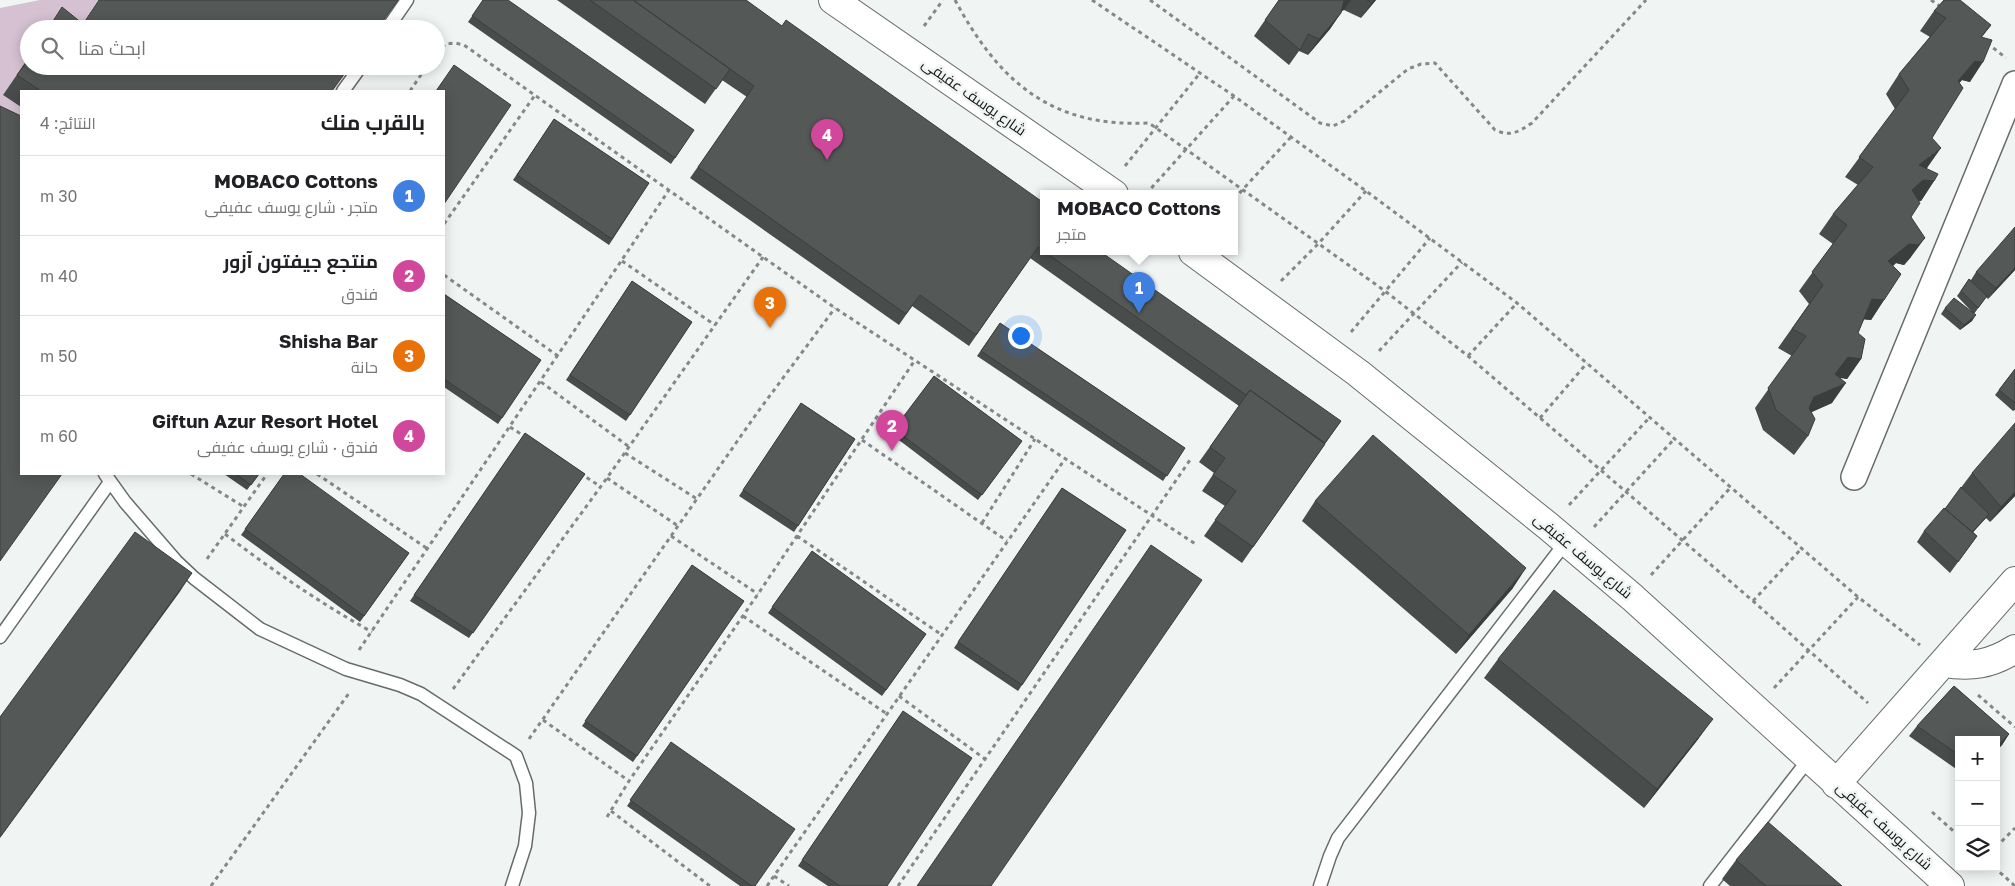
<!DOCTYPE html>
<html lang="ar">
<head>
<meta charset="utf-8">
<style>
  :root { --surface:#fff; --page:#f2f2f2; --text:#202124; --muted:#757577; --line:#e0e0e0; --accent:#d93025 }
  body { margin:0; font-family:"Golos Text",Cairo,sans-serif; background:var(--page); color:var(--text); direction:rtl }
  .controls { position:absolute; right:15px; bottom:15px; display:grid; overflow:hidden; border-radius:0px; box-shadow:0 2px 12px #0003 }
  .controls button { width:45px; height:45px; display:grid; place-items:center; padding:0; border:0; border-bottom:1px solid var(--line); background:var(--surface); color:var(--text); font:25px sans-serif }
  .you { position:absolute; left:1020px; top:335px; width:18px; height:18px; margin:-12px; border:4px solid #fff; border-radius:50%; background:#1a73e8; box-shadow:0 0 0 8px #1a73e833 }
  .badge { display:grid; place-items:center; width:32px; height:32px; border-radius:50%; background:var(--accent); color:#fff; font-size:16px; font-weight:700 }
  .pin { position:absolute; translate:-50% -41px; filter:drop-shadow(0 1px 2px #0008) }
  .pin::after { content:''; position:absolute; top:26px; width:18px; height:15px; background:inherit; clip-path:polygon(0 0,100% 0,50% 100%) }
  .popup { position:absolute; left:1040px; top:190px; width:198px; height:65px; box-sizing:border-box; display:grid; place-content:center; border-radius:0px; background:var(--surface); filter:drop-shadow(0 1px 4px #0005); font-size:16px; white-space:nowrap; color:var(--muted) }
  .popup b { font-size:19px; color:var(--text) }
  .popup::after { content:''; position:absolute; left:50%; top:100%; margin-left:-10px; border:10px solid transparent; border-top-color:var(--surface) }
  .list { margin:0; padding:0; list-style:none }
  h2 { display:flex; justify-content:space-between; align-items:center; height:65px; margin:0; padding:0 20px; font-size:21px }
  h2 small { font-size:16px; font-weight:400; color:var(--muted) }
  .list li { display:grid; grid-template-columns:32px 1fr auto; gap:15px; align-items:center; box-sizing:border-box; height:80px; padding:0 20px; border-top:1px solid var(--line) }
  .list b { display:block; font-size:19px; white-space:nowrap }
  .list p { margin:0; font-size:16px; white-space:nowrap; color:var(--muted) }
  .list em { font-size:16px; font-style:normal; color:var(--muted) }
  .icon { flex:none; width:28px; height:28px; fill:none; stroke:currentColor; stroke-width:2; stroke-linecap:round; stroke-linejoin:round }
  .map { position:relative; flex:none; width:2015px; height:886px; overflow:hidden; direction:ltr }
  .search { position:absolute; background:var(--surface); box-shadow:0 2px 12px #0003; left:20px; top:20px; width:425px; height:55px; display:flex; align-items:center; gap:12px; box-sizing:border-box; padding:0 18px; border-radius:28px; color:var(--muted); font-size:19px }
  .panel { position:absolute; background:var(--surface); box-shadow:0 2px 12px #0003; left:20px; top:90px; width:425px; height:385px; border-radius:0px; direction:rtl }
  .map>svg:first-child { display:block }
</style>
</head>
<body>
<div class="map">
<svg width="2015" height="886" viewBox="0 0 2015 886">
  <rect width="100%" height="100%" fill="#f0f5f4"/>
  <path fill="#d5c1d1" d="M 40,0 L 98,0 L 79,29 L 49,27 L 48,29 L 29,29 L 29,57 L 3,95 L 21,107 L 21,136 L 0,132 L 0,8 Z"/>
  <g fill="none" stroke-linecap="round" stroke-linejoin="round">
    <defs>
      <path id="service" d="M 387,29 L 407,0
        M 343,91 L 361,66
        M 105,474 L 125,502 L 176,561 L 194,578 L 260,629 L 346,669 L 400,685 L 421,694 L 516,756 L 526,783 L 529,813 L 525,846 L 512,886
        M 0,637 L 110,482
        M 1320,886 L 1330,856 L 1338,838 L 1566,542
        M 1710,886 L 1809,759"/>
      <path id="minor" d="M 1854,477 L 2015,84"/>
      <path id="tertiary" d="M 833,0 L 1114,194
        M 1193,252 L 1358,373 L 1548,526 L 1632,597 L 1950,886
        M 1943,663 C 1971,667 1990,665 2015,649
        M 1836,784 L 2015,581"/>
    </defs>
    <use href="#service" stroke="#676b6a" stroke-width="15"/>
    <use href="#minor" stroke="#676b6a" stroke-width="28"/>
    <use href="#tertiary" stroke="#676b6a" stroke-width="30"/>
    <path stroke="#858888" stroke-width="3" stroke-dasharray="4 4" stroke-linecap="butt" d="M 955,0 C 999,82 1052,128 1149,123 L 1385,291 L 1468,356 L 1753,601 L 1868,703
      M 1092,0 L 1234,96 L 1366,191 L 1517,303 L 1858,597 L 1920,645
      M 1150,0 L 1320,123 L 1333,126 L 1344,121 L 1408,69 L 1421,64 L 1435,63 L 1495,130 C 1511,137 1518,132 1532,123 L 1646,0
      M 1931,0 L 1941,7
      M 924,26 L 943,0
      M 1987,43 L 2006,58
      M 436,53 L 446,44 L 455,43 L 464,45 L 835,308 L 1197,545
      M 410,91 L 427,66
      M 1125,166 L 1200,73
      M 1146,194 L 1234,96
      M 1234,199 L 1291,137
      M 444,224 L 535,95
      M 622,261 L 715,325
      M 444,275 L 558,356
      M 1281,281 L 1318,244 L 1366,191
      M 1351,332 L 1430,238
      M 1379,351 L 1462,262
      M 1468,356 L 1517,303
      M 541,382 L 628,446
      M 1540,418 L 1587,363
      M 510,427 L 527,438
      M 862,440 L 1007,541
      M 625,453 L 697,499
      M 580,473 L 601,487
      M 191,474 L 244,507
      M 317,474 L 428,549
      M 607,478 L 678,526
      M 1569,505 L 1650,417
      M 982,523 L 1035,439
      M 1594,527 L 1675,438
      M 225,534 C 272,570 320,603 372,632
      M 671,536 L 758,594
      M 797,536 L 942,635
      M 207,559 L 267,474
      M 1651,575 L 1731,487
      M 1753,601 L 1802,548
      M 743,616 L 887,714
      M 359,650 L 669,190
      M 1774,688 L 1858,597
      M 453,689 L 607,478 L 763,257
      M 1978,695 L 2015,727
      M 899,696 L 985,759
      M 543,720 L 629,781
      M 529,739 L 757,413 L 835,308
      M 611,811 L 710,886
      M 1932,812 L 1959,836
      M 607,817 L 629,781 L 758,594 L 915,360
      M 1996,847 L 2015,828
      M 1994,867 L 2015,886
      M 774,876 L 789,886
      M 211,886 L 349,693
      M 767,886 L 1065,459
      M 898,886 L 1190,460"/>
    <use href="#service" stroke="#fff" stroke-width="12"/>
    <use href="#minor" stroke="#fff" stroke-width="25"/>
    <use href="#tertiary" stroke="#fff" stroke-width="28"/>
  </g>
  <path fill="#484c4b" d="M 483,0 L 694,130 L 671,164 L 468,22 Z
    M 557,0 L 746,0 L 1044,252 L 1341,421 L 1242,563 L 1204,536 L 1225,506 L 1202,491 L 1214,473 L 1199,462 L 1239,406 L 1030,258 L 969,346 L 912,306 L 899,325 L 690,178 L 747,97 L 722,80 L 705,104 Z
    M 1279,0 L 1376,0 L 1361,18 L 1344,10 L 1342,11 L 1330,29 L 1308,55 L 1299,51 L 1289,65 L 1254,36 Z
    M 1934,11 L 1991,25 L 1982,37 L 1970,82 L 1962,80 L 1959,83 L 1932,138 L 1927,169 L 1934,181 L 1921,201 L 1918,201 L 1911,217 L 1911,257 L 1904,265 L 1896,263 L 1893,266 L 1884,300 L 1871,320 L 1864,319 L 1858,333 L 1861,359 L 1847,379 L 1838,377 L 1832,403 L 1811,412 L 1808,436 L 1794,455 L 1763,430 L 1755,408 L 1792,356 L 1778,348 L 1809,304 L 1799,291 L 1833,244 L 1819,234 L 1833,214 L 1858,185 L 1845,177 L 1895,109 L 1886,94 L 1899,74 L 1930,37 L 1920,31 Z
    M 29,57 L 29,66 L 333,91 L 21,91 L 21,107 L 3,95 Z
    M 554,119 L 649,183 L 609,245 L 513,180 Z
    M 2015,270 L 1988,299 L 1986,297 L 1974,314 L 1972,321 L 1960,330 L 1941,314 L 1945,308 L 1973,313 L 1957,296 L 1969,279 L 1971,280 L 1976,272 Z
    M 632,281 L 692,322 L 626,421 L 566,380 Z
    M 444,294 L 541,360 L 498,424 L 444,387 Z
    M 1000,323 L 1185,448 L 1163,481 L 977,356 Z
    M 2015,369 L 2015,410 L 2013,411 L 1995,395 Z
    M 934,376 L 1022,441 L 978,500 L 891,434 Z
    M 801,403 L 855,439 L 794,532 L 739,496 Z
    M 525,433 L 585,474 L 469,638 L 410,601 Z
    M 1972,473 L 2015,496 L 1990,522 L 1986,518 L 1973,532 L 1977,536 L 1950,573 L 1917,542 L 1924,531 L 1945,509 Z
    M 224,474 L 259,474 L 247,490 Z
    M 284,474 L 409,553 L 360,622 L 241,535 Z
    M 1062,488 L 1126,530 L 1018,691 L 954,648 Z
    M 1315,501 L 1513,588 L 1456,654 L 1302,521 Z
    M 812,551 L 926,634 L 882,696 L 768,613 Z
    M 692,565 L 744,601 L 633,762 L 582,726 Z
    M 1498,659 L 1699,738 L 1644,808 L 1484,678 Z
    M 1954,686 L 2009,734 L 2002,745 L 1996,751 L 1996,740 L 1959,740 L 1959,771 L 1909,736 L 1917,726 Z
    M 903,711 L 887,886 L 828,886 L 798,866 Z
    M 671,742 L 755,886 L 740,886 L 627,806 Z
    M 1736,860 L 1842,886 L 1730,886 L 1722,879 Z"/>
  <path fill="#3b3e3d" d="M 1343,0 L 1351,0 L 1344,10 L 1334,12 Z
    M 1374,0 L 1376,0 L 1361,18 Z
    M 1341,13 L 1330,29 L 1308,55 L 1319,39 Z
    M 1975,61 L 1983,62 L 1970,82 L 1962,80 L 1944,101 L 1958,81 Z
    M 1941,148 L 1927,168 L 1905,184 L 1919,165 Z
    M 1923,180 L 1934,181 L 1921,201 L 1910,200 L 1912,190 Z
    M 1925,238 L 1911,257 L 1904,265 L 1896,263 L 1875,281 L 1888,261 L 1909,244 Z
    M 2015,268 L 2015,270 L 1988,299 L 1996,288 Z
    M 1872,299 L 1884,300 L 1871,320 L 1858,319 Z
    M 1976,315 L 1972,321 L 1960,330 L 1964,325 Z
    M 1848,357 L 1861,359 L 1847,379 L 1834,377 L 1821,394 Z
    M 1846,383 L 1832,403 L 1801,417 L 1814,397 Z
    M 2015,492 L 2015,496 L 1990,522 L 2001,507 Z
    M 1989,514 L 1985,519 L 1967,539 L 1971,533 Z
    M 1526,568 L 1513,588 L 1456,654 L 1469,635 Z
    M 192,573 L 179,593 L 0,838 L 0,837 Z
    M 1713,719 L 1699,738 L 1644,808 L 1657,789 Z
    M 2009,734 L 2002,745 L 1996,751 L 1996,748 Z"/>
  <path fill="#545857" stroke="#3b3e3d" d="M 99,0 L 398,0 L 377,29 L 48,29 L 62,7 L 83,24 Z
    M 483,0 L 508,0 L 694,130 L 675,158 L 472,16 Z
    M 590,0 L 633,0 L 730,69 L 716,89 Z
    M 633,0 L 746,0 L 782,26 L 786,20 L 1044,203 L 1044,252 L 1101,252 L 1341,421 L 1325,443 L 1250,390 L 1246,395 L 1038,247 L 976,335 L 920,295 L 906,314 L 698,167 L 754,86 Z
    M 1279,0 L 1344,0 L 1341,13 L 1319,39 L 1308,34 L 1300,50 L 1265,20 Z
    M 1367,0 L 1374,0 L 1372,3 Z
    M 1944,0 L 1960,0 L 1991,25 L 1981,37 L 1992,40 L 1983,62 L 1975,61 L 1958,81 L 1963,88 L 1932,138 L 1941,148 L 1919,165 L 1938,174 L 1934,181 L 1923,180 L 1912,190 L 1920,203 L 1911,217 L 1925,238 L 1918,245 L 1909,244 L 1888,261 L 1901,274 L 1884,300 L 1872,299 L 1858,333 L 1865,339 L 1861,359 L 1848,357 L 1835,374 L 1846,383 L 1814,397 L 1809,408 L 1815,419 L 1808,436 L 1776,410 L 1768,388 L 1806,336 L 1792,329 L 1823,285 L 1812,272 L 1847,225 L 1833,214 L 1873,167 L 1859,157 L 1909,90 L 1899,74 L 1946,18 L 1934,11 Z
    M 29,58 L 29,66 L 350,66 L 332,91 L 41,91 L 17,75 Z
    M 454,65 L 511,105 L 444,204 L 444,91 L 436,91 Z
    M 0,106 L 21,116 L 21,474 L 62,474 L 0,561 Z
    M 554,119 L 649,183 L 612,239 L 517,175 Z
    M 2015,227 L 2015,268 L 1996,288 L 1976,272 Z
    M 1969,279 L 1987,296 L 1978,308 L 1961,291 Z
    M 632,281 L 692,322 L 630,415 L 570,375 Z
    M 444,294 L 541,360 L 502,418 L 444,379 Z
    M 1954,298 L 1976,315 L 1964,325 L 1945,308 Z
    M 1000,323 L 1185,448 L 1167,476 L 981,351 Z
    M 2015,369 L 2015,403 L 1999,390 Z
    M 934,376 L 1022,441 L 982,495 L 894,429 Z
    M 1250,390 L 1325,444 L 1253,547 L 1215,520 L 1236,491 L 1213,475 L 1225,458 L 1210,447 Z
    M 801,403 L 855,439 L 798,526 L 743,490 Z
    M 2015,423 L 2015,492 L 2001,507 L 1972,473 Z
    M 525,433 L 585,474 L 473,633 L 414,595 Z
    M 1373,435 L 1526,568 L 1469,635 L 1315,501 Z
    M 236,474 L 259,474 L 251,485 Z
    M 284,474 L 300,474 L 409,553 L 364,616 L 245,529 Z
    M 1961,487 L 1989,514 L 1972,532 L 1945,509 Z
    M 1062,488 L 1126,530 L 1022,685 L 958,642 Z
    M 1944,508 L 1977,536 L 1958,562 L 1924,531 Z
    M 135,532 L 192,573 L 0,837 L 0,717 Z
    M 1151,545 L 1202,580 L 991,886 L 917,886 Z
    M 812,551 L 926,634 L 886,690 L 772,607 Z
    M 692,565 L 744,601 L 637,756 L 585,721 Z
    M 1554,590 L 1713,719 L 1657,789 L 1498,659 Z
    M 1954,686 L 2009,734 L 1996,748 L 1996,740 L 1959,740 L 1959,755 L 1917,726 Z
    M 903,711 L 972,758 L 887,886 L 840,886 L 802,860 Z
    M 671,742 L 795,829 L 755,886 L 752,886 L 630,800 Z
    M 1768,822 L 1842,886 L 1766,886 L 1736,860 Z"/>
  <g text-anchor="middle" stroke-width="5" stroke-linejoin="round" paint-order="stroke">
    <g font-size="15" fill="#161818" stroke="#f0f5f4">
      <text transform="translate(974 97) rotate(35)" y="5">شارع يوسف عفيفى</text>
      <text transform="translate(1583 556) rotate(40)" y="5">شارع يوسف عفيفى</text>
      <text transform="translate(1884 826) rotate(42)" y="5">شارع يوسف عفيفى</text>
    </g>
  </g>
</svg>
<div class="controls">
<button>+</button>
<button>−</button>
<button><svg class="icon" aria-label="layers" viewBox="0 0 24 24"><path d="M12 4l9 5-9 5-9-5zM3 14l9 5 9-5"/></svg></button>
</div>
<div class="you"></div>
<div class="pin badge" style="left:1139px;top:313px;background:#3f7fe0">1</div>
<div class="popup"><b>MOBACO Cottons</b>متجر</div>
<div class="pin badge" style="left:892px;top:451px;background:#d1479c">2</div>
<div class="pin badge" style="left:770px;top:328px;background:#e8710a">3</div>
<div class="pin badge" style="left:827px;top:160px;background:#d1479c">4</div>
<div class="search"><svg class="icon" aria-label="search" viewBox="0 0 24 24"><circle cx="10" cy="10" r="6"/><path d="M15 15l6 6"/></svg>ابحث هنا</div>
<section class="panel">
<h2>بالقرب منك<small>النتائج: 4</small></h2>
<ul class="list">
<li><span class="badge" style="background:#3f7fe0">1</span><div><b>MOBACO Cottons</b><p>متجر · شارع يوسف عفيفى</p></div><em>30 m</em></li>
<li><span class="badge" style="background:#d1479c">2</span><div><b>منتجع جيفتون آزور</b><p>فندق</p></div><em>40 m</em></li>
<li><span class="badge" style="background:#e8710a">3</span><div><b>Shisha Bar</b><p>حانة</p></div><em>50 m</em></li>
<li><span class="badge" style="background:#d1479c">4</span><div><b>Giftun Azur Resort Hotel</b><p>فندق · شارع يوسف عفيفى</p></div><em>60 m</em></li>
</ul>
</section>
</div>
</body>
</html>
